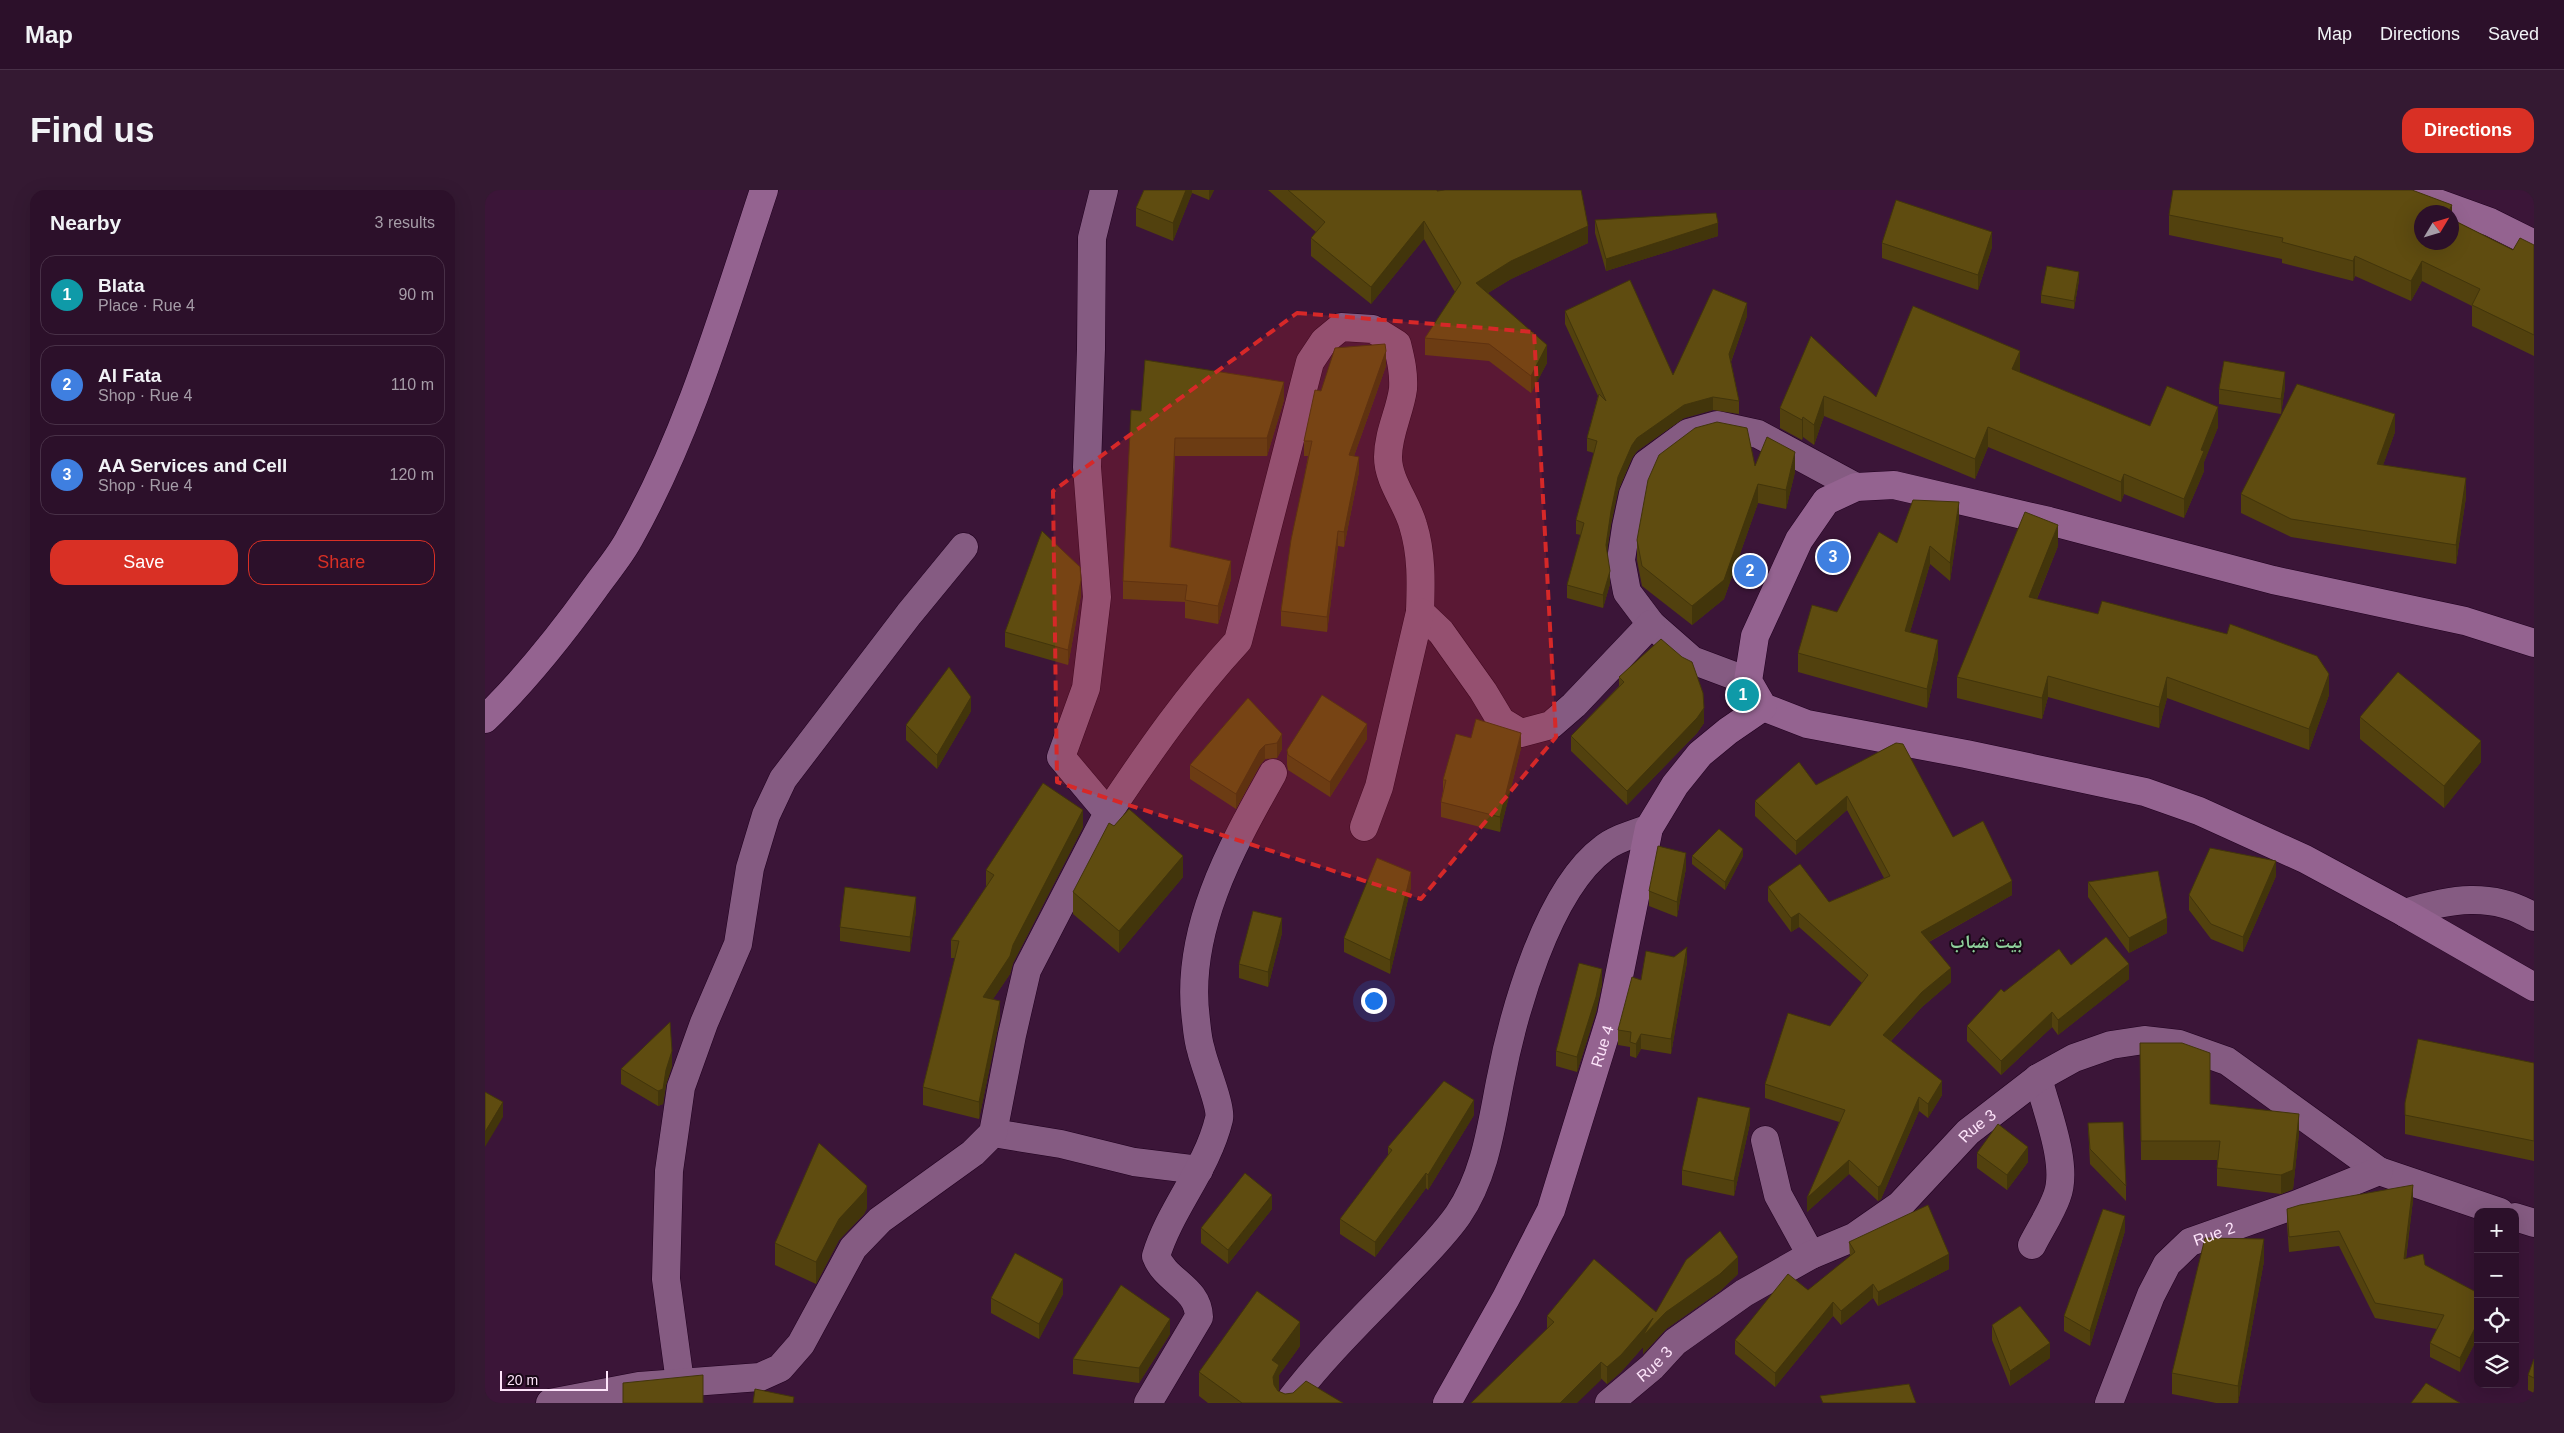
<!DOCTYPE html>
<html lang="en">
<head>
<meta charset="utf-8">
<style>
  :root { --surface:#2c102a; --page:#341932; --text:#f1f3f6; --muted:#a69da8; --line:#483047; --accent:#d93025 }
  body { margin:0; font-family:Helvetica,"Noto Naskh Arabic",sans-serif; background:var(--page); color:var(--text) }
  .controls { position:absolute; right:15px; bottom:15px; display:grid; overflow:hidden; border-radius:10px; box-shadow:0 5px 20px #0002 }
  .controls button { width:45px; height:45px; display:grid; place-items:center; padding:0; border:0; border-bottom:1px solid var(--line); background:var(--surface); color:var(--text); font:25px sans-serif }
  .compass { position:absolute; left:1929px; top:15px; width:45px; height:45px; border-radius:50%; background:var(--surface); box-shadow:0 5px 20px #0002; rotate:52deg }
  .scale { position:absolute; left:15px; bottom:12px; width:108px; box-sizing:border-box; padding-left:5px; border:2px solid #fde4fa; border-top:0; font-size:14px; line-height:18px; white-space:nowrap; color:#fde4fa; -webkit-text-stroke:4px #190817; paint-order:stroke }
  .you { position:absolute; left:888px; top:810px; width:18px; height:18px; margin:-12px; border:4px solid #fff; border-radius:50%; background:#1a73e8; box-shadow:0 0 0 8px #1a73e833 }
  .badge { display:grid; place-items:center; width:32px; height:32px; border-radius:50%; background:var(--accent); color:#fff; font-size:16px; font-weight:700 }
  .pin { position:absolute; translate:-50% -50%; border:2px solid #fff; box-shadow:0 1px 5px #0006 }
  .list { margin:0; padding:0; list-style:none }
  h2 { display:flex; justify-content:space-between; align-items:center; height:65px; margin:0; padding:0 20px; font-size:21px }
  h2 small { font-size:16px; font-weight:400; color:var(--muted) }
  .list li { display:grid; grid-template-columns:32px 1fr auto; gap:15px; align-items:center; box-sizing:border-box; height:80px; margin:0 10px 10px; padding:0 10px; border:1px solid var(--line); border-radius:15px }
  .list b { display:block; font-size:19px; white-space:nowrap }
  .list p { margin:0; font-size:16px; white-space:nowrap; color:var(--muted) }
  .list em { font-size:16px; font-style:normal; color:var(--muted) }
  .actions { display:flex; gap:10px; padding:15px 20px }
  .actions a { flex:1; padding:11px 0; border:1px solid var(--accent); border-radius:15px; text-align:center; font-size:18px; color:var(--accent) }
  .actions .main { background:var(--accent); color:#fff }
  .icon { flex:none; width:28px; height:28px; fill:none; stroke:currentColor; stroke-width:2; stroke-linecap:round; stroke-linejoin:round }
  .map { position:relative; flex:none; width:2049px; height:1213px; overflow:hidden; border-radius:15px }
  header { display:flex; align-items:center; gap:30px; box-sizing:border-box; height:70px; padding:0 25px; background:var(--surface); border-bottom:1px solid var(--line) }
  header strong { font-size:24px }
  nav { display:flex; gap:28px; margin-inline-start:auto; font-size:18px }
  .intro { display:flex; align-items:center; justify-content:space-between; box-sizing:border-box; height:120px; padding:0 30px }
  h1 { margin:0; font-size:35px }
  .button { padding:12px 22px; border-radius:15px; background:var(--accent); color:#fff; font-size:18px; font-weight:700 }
  main { display:flex; gap:30px; padding:0 30px }
  aside { flex:1; background:var(--surface); border-radius:15px; box-shadow:0 5px 20px #0002 }
  .map>svg:first-child { display:block }
</style>
</head>
<body>
<header>
<strong>Map</strong>
<nav><a>Map</a><a>Directions</a><a>Saved</a></nav>
</header>
<div class="intro"><h1>Find us</h1><a class="button">Directions</a></div>
<main>
<aside>
<h2>Nearby<small>3 results</small></h2>
<ul class="list">
<li><span class="badge" style="background:#0f9aa8">1</span><div><b>Blata</b><p>Place · Rue 4</p></div><em>90 m</em></li>
<li><span class="badge" style="background:#3f7fe0">2</span><div><b>Al Fata</b><p>Shop · Rue 4</p></div><em>110 m</em></li>
<li><span class="badge" style="background:#3f7fe0">3</span><div><b>AA Services and Cell</b><p>Shop · Rue 4</p></div><em>120 m</em></li>
</ul>
<div class="actions"><a class="main">Save</a><a>Share</a></div>
</aside>
<div class="map">
<svg width="2049" height="1213" viewBox="0 0 2049 1213">
  <rect width="100%" height="100%" fill="#3b1538"/>
  <g fill="none" stroke-linecap="round" stroke-linejoin="round">
    <defs>
      <g id="street">
        <path d="M 1263,491 L 1207,470 L 1166,434 L 1142,402 L 1136,370 L 1141,337 L 1148,304 L 1161,274 L 1203,243 L 1232,235 L 1273,244 L 1371,297"/>
        <path d="M 623,623 C 663,563 704,504 753,451 L 825,172 L 839,151 L 856,137 L 888,139 L 912,154 C 916,170 919,183 918,199 C 915,222 903,243 903,267 C 903,291 922,313 928,335 C 937,364 936,393 935,422 L 956,442 L 998,501 L 1016,531 L 1036,543 L 1066,535 L 1089,515 L 1166,434"/>
        <path d="M 879,637 L 894,597 L 935,422"/>
        <path d="M 1920,723 C 1964,709 2007,701 2049,727"/>
        <path d="M 508,943 L 576,954 L 649,972 L 714,980"/>
        <path d="M 1280,950 L 1293,1005 L 1326,1065"/>
        <path d="M 2030,1027 L 2049,1033"/>
        <path d="M 1547,1055 C 1555,1039 1566,1023 1572,1006 C 1584,975 1561,919 1553,888"/>
        <path d="M 195,1192 L 181,1089 L 184,981 L 196,897 L 219,833 L 253,754 L 265,678 L 281,625 L 298,589 L 424,424 L 479,357"/>
        <path d="M 65,1213 L 154,1196 L 275,1187 L 295,1178 L 316,1154 L 368,1058 L 395,1030 L 488,963 L 508,943 L 527,845 L 542,780 L 623,623 L 576,567 L 601,498 L 612,407 L 602,277 L 606,159 L 607,48 L 619,0"/>
        <path d="M 663,1213 L 714,1127 C 713,1097 681,1092 671,1066 C 685,1019 722,979 734,929 C 737,917 719,875 716,860 C 713,851 712,840 711,830 C 699,741 746,658 788,583"/>
        <path d="M 803,1213 C 836,1169 876,1130 915,1090 C 935,1069 957,1048 973,1025 C 1000,985 1006,938 1015,892 C 1028,824 1062,700 1119,658 C 1131,648 1150,644 1164,638"/>
        <path id="s1" d="M 1124,1213 L 1167,1177 L 1190,1152 L 1259,1103 L 1326,1065 L 1369,1047 L 1415,1015 L 1483,942 L 1553,888 L 1589,868 L 1626,855 L 1659,850 L 1694,854 L 1742,871 L 1894,981 L 2015,1022"/>
        <path id="s2" d="M 1624,1213 L 1666,1105 L 1682,1074 L 1705,1052 L 1810,1015 L 1894,981"/>
      </g>
      <g id="secondary">
        <path d="M 1917,0 L 2005,32 L 2049,54"/>
        <path d="M 2049,453 L 1980,431 L 1788,390 L 1564,331 L 1409,295 L 1371,297 L 1341,311 L 1314,350 L 1270,446 L 1263,491 L 1278,517 L 1322,534 L 1481,564 L 1660,602 L 1714,621 L 1820,669 L 1920,723 L 2049,797"/>
        <path d="M 0,529 C 41,489 76,445 109,399 C 121,382 135,366 144,349 C 205,241 240,117 279,0"/>
        <path id="s3" d="M 962,1213 L 1021,1108 L 1066,1020 L 1126,826 L 1164,638 L 1190,595 L 1215,564 L 1243,541 L 1278,517"/>
      </g>
    </defs>
    <use href="#street" stroke="#20001f" stroke-width="29"/>
    <use href="#secondary" stroke="#20001f" stroke-width="29"/>
    <use href="#street" stroke="#855b82" stroke-width="28"/>
    <use href="#secondary" stroke="#946390" stroke-width="28"/>
  </g>
  <path fill="#52410e" d="M 659,0 L 729,0 L 724,10 L 707,3 L 688,51 L 651,36 L 651,18 Z
    M 783,0 L 952,0 L 952,1 L 1103,53 L 1026,89 L 1003,103 L 1062,173 L 1046,203 L 1004,171 L 940,165 L 940,148 L 970,102 L 939,49 L 886,114 L 826,66 L 826,48 L 831,42 Z
    M 1684,25 L 1967,29 L 2028,60 L 2049,55 L 2049,166 L 1987,136 L 1987,116 L 1937,91 L 1926,111 L 1870,86 L 1868,91 L 1797,73 L 1797,69 L 1684,45 Z
    M 1110,30 L 1233,46 L 1121,81 L 1110,43 Z
    M 1397,53 L 1507,57 L 1493,100 L 1397,68 Z
    M 1594,90 L 1589,119 L 1556,113 L 1556,105 Z
    M 1080,121 L 1188,185 L 1262,126 L 1246,172 L 1254,211 L 1254,224 L 1228,220 L 1199,228 L 1152,261 L 1147,268 L 1133,301 L 1126,334 L 1122,361 L 1125,394 L 1118,418 L 1082,408 L 1082,395 L 1096,345 L 1091,344 L 1091,330 L 1109,263 L 1102,261 L 1102,248 L 1113,206 L 1080,134 Z
    M 1326,146 L 1391,207 L 1535,181 L 1534,182 L 1665,236 L 1733,237 L 1719,272 L 1719,281 L 1699,328 L 1639,304 L 1636,312 L 1503,257 L 1490,289 L 1339,226 L 1329,255 L 1318,247 L 1317,250 L 1295,238 L 1295,218 Z
    M 901,176 L 869,266 L 874,282 L 859,357 L 853,356 L 842,442 L 796,436 L 796,421 L 823,266 L 819,266 L 819,251 L 836,201 Z
    M 1800,197 L 1796,224 L 1734,214 L 1734,199 Z
    M 799,210 L 782,266 L 690,266 L 686,357 L 746,389 L 733,434 L 700,428 L 700,412 L 638,409 L 638,391 L 656,221 Z
    M 1910,242 L 1898,275 L 1981,307 L 1971,374 L 1806,347 L 1756,323 L 1756,304 Z
    M 1270,276 L 1310,282 L 1301,319 L 1273,313 L 1239,409 L 1207,435 L 1157,396 L 1152,370 L 1152,350 Z
    M 1474,330 L 1465,391 L 1445,374 L 1425,442 L 1453,468 L 1442,518 L 1313,482 L 1313,463 L 1352,422 L 1412,353 Z
    M 1573,356 L 1552,409 L 1844,505 L 1824,560 L 1682,508 L 1674,538 L 1563,507 L 1557,529 L 1472,508 L 1472,487 Z
    M 596,405 L 583,475 L 520,457 L 520,442 Z
    M 1134,487 L 1219,533 L 1212,543 L 1142,615 L 1086,561 L 1086,546 L 1134,496 Z
    M 763,508 L 797,559 L 792,568 L 780,569 L 775,575 L 751,619 L 705,589 L 705,575 Z
    M 486,521 L 452,579 L 421,550 L 421,535 Z
    M 1875,527 L 1996,572 L 1959,618 L 1875,549 Z
    M 986,548 L 1036,558 L 1015,642 L 956,627 L 956,612 L 958,601 L 958,590 Z
    M 882,549 L 845,607 L 803,580 L 802,575 L 802,560 Z
    M 1411,553 L 1468,647 L 1527,705 L 1444,752 L 1466,792 L 1437,817 L 1406,851 L 1457,905 L 1443,928 L 1434,921 L 1396,1009 L 1393,1011 L 1364,984 L 1322,1022 L 1354,932 L 1280,908 L 1280,894 L 1345,836 L 1377,793 L 1314,737 L 1306,742 L 1283,711 L 1283,697 L 1344,712 L 1399,688 L 1362,620 L 1311,665 L 1270,626 L 1270,611 L 1331,595 Z
    M 598,637 L 528,773 L 525,784 L 508,809 L 515,828 L 494,929 L 438,915 L 438,897 L 470,768 L 466,768 L 466,750 L 501,697 L 501,680 Z
    M 1207,666 L 1258,666 L 1240,700 L 1207,674 Z
    M 1201,678 L 1192,727 L 1164,716 L 1164,701 Z
    M 1791,686 L 1758,762 L 1726,749 L 1704,720 L 1704,705 Z
    M 698,687 L 634,763 L 588,724 L 588,702 Z
    M 1603,692 L 1682,743 L 1644,763 L 1603,707 Z
    M 926,697 L 905,784 L 859,762 L 859,748 Z
    M 431,721 L 425,762 L 355,751 L 355,737 Z
    M 797,743 L 783,797 L 754,788 L 754,774 Z
    M 1202,772 L 1186,864 L 1156,859 L 1151,868 L 1145,866 L 1145,857 L 1133,855 L 1133,840 L 1156,790 Z
    M 1586,775 L 1644,789 L 1573,845 L 1567,837 L 1516,885 L 1482,851 L 1482,836 L 1519,802 Z
    M 1117,794 L 1111,822 L 1092,882 L 1071,876 L 1071,861 Z
    M 1655,853 L 1725,914 L 1814,943 L 1808,999 L 1796,1004 L 1732,996 L 1732,970 L 1656,970 Z
    M 2049,873 L 2049,971 L 1920,944 L 1920,913 Z
    M 187,876 L 181,895 L 178,914 L 173,916 L 136,894 L 136,879 Z
    M 989,925 L 943,1000 L 941,998 L 890,1067 L 855,1044 L 855,1029 L 903,965 L 903,957 Z
    M 1265,933 L 1249,1006 L 1197,995 L 1197,980 Z
    M 1603,933 L 1641,996 L 1641,1011 L 1605,974 Z
    M 1492,963 L 1543,972 L 1522,1000 L 1492,978 Z
    M 1928,1010 L 1921,1069 L 1940,1075 L 1993,1103 L 1993,1147 L 1975,1182 L 1945,1167 L 1945,1153 L 1952,1139 L 1890,1128 L 1854,1056 L 1804,1062 L 1802,1034 L 1802,1019 Z
    M 382,1018 L 379,1024 L 354,1050 L 331,1094 L 290,1075 L 290,1053 Z
    M 787,1019 L 743,1074 L 716,1053 L 716,1038 Z
    M 1640,1041 L 1605,1156 L 1579,1141 L 1579,1126 Z
    M 1364,1052 L 1464,1079 L 1393,1116 L 1388,1108 L 1356,1135 L 1348,1126 L 1290,1197 L 1250,1164 L 1250,1150 L 1323,1100 L 1365,1067 Z
    M 1779,1071 L 1753,1213 L 1731,1213 L 1687,1204 L 1687,1183 Z
    M 1253,1084 L 1235,1101 L 1181,1139 L 1158,1164 L 1158,1157 L 1136,1182 L 1122,1194 L 1062,1139 L 1062,1126 L 1171,1122 Z
    M 578,1104 L 554,1149 L 506,1123 L 506,1108 Z
    M 1507,1135 L 1565,1168 L 1525,1196 L 1507,1150 Z
    M 685,1144 L 654,1193 L 588,1184 L 588,1169 Z
    M 815,1156 L 794,1185 L 794,1199 L 793,1201 L 800,1204 L 858,1213 L 723,1213 L 714,1206 L 714,1182 Z
    M 2049,1169 L 2049,1203 L 2043,1200 L 2043,1185 Z"/>
  <path fill="#42350b" d="M 701,0 L 707,0 L 707,3 L 688,51 L 688,33 Z
    M 724,0 L 729,0 L 724,10 Z
    M 1967,15 L 1967,36 L 1966,36 L 1966,22 L 1963,22 Z
    M 939,31 L 939,49 L 886,114 L 886,97 Z
    M 1233,33 L 1233,46 L 1121,81 L 1121,69 Z
    M 1103,36 L 1103,53 L 1026,89 L 991,110 L 991,93 L 1026,71 Z
    M 1507,42 L 1507,57 L 1493,100 L 1493,85 Z
    M 1870,66 L 1870,86 L 1868,91 L 1868,71 Z
    M 1937,71 L 1937,91 L 1926,111 L 1926,91 Z
    M 1594,82 L 1594,90 L 1589,119 L 1589,111 Z
    M 1262,113 L 1262,126 L 1244,177 L 1244,164 Z
    M 1062,155 L 1062,173 L 1046,203 L 1046,186 Z
    M 901,161 L 901,176 L 864,280 L 864,265 Z
    M 1535,161 L 1535,181 L 1527,199 L 1527,179 Z
    M 1800,182 L 1800,197 L 1796,224 L 1796,209 Z
    M 799,192 L 799,210 L 782,266 L 782,248 Z
    M 1339,206 L 1339,226 L 1329,255 L 1329,235 Z
    M 1228,207 L 1228,220 L 1199,228 L 1152,261 L 1147,268 L 1133,301 L 1126,334 L 1121,368 L 1121,355 L 1126,321 L 1133,287 L 1147,255 L 1152,248 L 1199,215 Z
    M 1733,217 L 1733,237 L 1719,272 L 1719,281 L 1699,328 L 1699,309 L 1716,260 Z
    M 1910,224 L 1910,242 L 1892,292 L 1892,274 Z
    M 1318,227 L 1318,247 L 1317,250 L 1317,230 Z
    M 1503,237 L 1503,257 L 1490,289 L 1490,269 Z
    M 690,248 L 690,266 L 685,375 L 685,357 Z
    M 1310,262 L 1310,282 L 1301,319 L 1301,300 Z
    M 874,267 L 874,282 L 859,357 L 859,342 Z
    M 1639,284 L 1639,304 L 1636,312 L 1636,292 Z
    M 1981,288 L 1981,307 L 1971,374 L 1971,355 Z
    M 1273,294 L 1273,313 L 1239,409 L 1207,435 L 1207,416 Z
    M 1474,312 L 1474,330 L 1465,391 L 1465,373 Z
    M 1573,335 L 1573,356 L 1544,428 L 1544,407 Z
    M 853,341 L 853,356 L 842,442 L 842,427 Z
    M 1445,356 L 1445,374 L 1420,459 L 1420,441 Z
    M 746,371 L 746,389 L 733,434 L 733,416 Z
    M 1125,381 L 1125,394 L 1118,418 L 1118,405 Z
    M 596,390 L 596,405 L 583,475 L 583,460 Z
    M 1453,450 L 1453,468 L 1442,518 L 1442,499 Z
    M 1844,484 L 1844,505 L 1824,560 L 1824,539 Z
    M 1563,486 L 1563,507 L 1557,529 L 1557,508 Z
    M 1682,487 L 1682,508 L 1674,538 L 1674,517 Z
    M 486,507 L 486,521 L 452,579 L 452,565 Z
    M 1219,518 L 1219,533 L 1212,543 L 1142,615 L 1142,601 Z
    M 882,534 L 882,549 L 845,607 L 845,592 Z
    M 1036,543 L 1036,558 L 1015,642 L 1015,627 Z
    M 797,544 L 797,559 L 792,568 L 792,553 Z
    M 1996,551 L 1996,572 L 1959,618 L 1959,596 Z
    M 780,555 L 780,569 L 775,575 L 751,619 L 751,604 L 775,560 Z
    M 1362,606 L 1362,620 L 1311,665 L 1311,651 Z
    M 598,620 L 598,637 L 528,773 L 525,784 L 498,824 L 498,807 Z
    M 1258,659 L 1258,666 L 1240,700 L 1240,692 Z
    M 1201,663 L 1201,678 L 1192,727 L 1192,712 Z
    M 698,666 L 698,687 L 634,763 L 634,741 Z
    M 1791,671 L 1791,686 L 1758,762 L 1758,747 Z
    M 926,682 L 926,697 L 905,784 L 905,770 Z
    M 1527,691 L 1527,705 L 1436,756 L 1436,742 Z
    M 431,707 L 431,721 L 425,762 L 425,747 Z
    M 1314,723 L 1314,737 L 1306,742 L 1306,728 Z
    M 797,728 L 797,743 L 783,797 L 783,782 Z
    M 1682,728 L 1682,743 L 1644,763 L 1644,748 Z
    M 1202,757 L 1202,772 L 1186,864 L 1186,849 Z
    M 1644,774 L 1644,789 L 1573,845 L 1573,830 Z
    M 1466,778 L 1466,792 L 1437,817 L 1398,859 L 1398,845 L 1437,802 Z
    M 1117,779 L 1117,794 L 1111,822 L 1092,882 L 1092,867 Z
    M 515,811 L 515,828 L 494,929 L 494,912 Z
    M 1567,822 L 1567,837 L 1516,885 L 1516,871 Z
    M 1156,844 L 1156,859 L 1151,868 L 1151,854 Z
    M 187,861 L 187,876 L 181,895 L 178,914 L 173,916 L 173,901 Z
    M 1457,891 L 1457,905 L 1443,928 L 1443,914 Z
    M 1434,907 L 1434,921 L 1396,1009 L 1393,1011 L 1393,997 Z
    M 989,910 L 989,925 L 943,1000 L 943,985 Z
    M 18,912 L 18,927 L 0,957 L 0,942 Z
    M 1265,918 L 1265,933 L 1249,1006 L 1249,991 Z
    M 1814,924 L 1814,943 L 1808,999 L 1796,1004 L 1796,985 Z
    M 1543,957 L 1543,972 L 1522,1000 L 1522,985 Z
    M 1364,970 L 1364,984 L 1322,1022 L 1322,1008 Z
    M 941,983 L 941,998 L 890,1067 L 890,1052 Z
    M 1928,995 L 1928,1010 L 1919,1084 L 1919,1069 Z
    M 382,996 L 382,1018 L 379,1024 L 354,1050 L 331,1094 L 331,1072 L 354,1029 Z
    M 787,1005 L 787,1019 L 743,1074 L 743,1060 Z
    M 1640,1026 L 1640,1041 L 1605,1156 L 1605,1141 Z
    M 1779,1049 L 1779,1071 L 1753,1213 L 1753,1196 Z
    M 1464,1064 L 1464,1079 L 1393,1116 L 1393,1102 Z
    M 1253,1067 L 1253,1084 L 1235,1101 L 1181,1139 L 1158,1164 L 1158,1157 L 1136,1182 L 1122,1194 L 1122,1177 L 1168,1128 L 1181,1122 Z
    M 578,1089 L 578,1104 L 554,1149 L 554,1134 Z
    M 1388,1094 L 1388,1108 L 1356,1135 L 1356,1121 Z
    M 1348,1112 L 1348,1126 L 1290,1197 L 1290,1183 Z
    M 685,1129 L 685,1144 L 654,1193 L 654,1178 Z
    M 815,1132 L 815,1156 L 794,1185 L 794,1199 L 788,1211 L 787,1170 Z
    M 1993,1132 L 1993,1147 L 1975,1182 L 1975,1168 Z
    M 1565,1153 L 1565,1168 L 1525,1196 L 1525,1181 Z
    M 1116,1172 L 1116,1190 L 1092,1213 L 1075,1213 Z"/>
  <path fill="#5f4c10" stroke="#42350b" d="M 659,0 L 701,0 L 688,33 L 651,18 Z
    M 803,0 L 952,0 L 952,1 L 960,0 L 1096,0 L 1103,36 L 1026,71 L 991,93 L 1062,155 L 1046,186 L 1004,154 L 940,148 L 976,93 L 939,31 L 886,97 L 826,48 L 840,32 Z
    M 1688,0 L 1927,0 L 1967,15 L 1963,22 L 1936,22 L 1936,52 L 1966,52 L 1966,29 L 2028,60 L 2035,48 L 2049,55 L 2049,145 L 1987,115 L 1995,99 L 1937,71 L 1926,91 L 1870,66 L 1868,71 L 1797,52 L 1798,48 L 1684,25 Z
    M 1411,10 L 1507,42 L 1493,85 L 1397,53 Z
    M 1231,23 L 1233,33 L 1121,69 L 1110,30 Z
    M 1562,76 L 1594,82 L 1589,111 L 1556,105 Z
    M 1145,90 L 1188,185 L 1228,99 L 1262,113 L 1244,164 L 1254,211 L 1228,207 L 1199,215 L 1152,248 L 1147,255 L 1133,287 L 1126,321 L 1121,355 L 1125,381 L 1118,405 L 1082,395 L 1099,333 L 1091,330 L 1112,251 L 1102,248 L 1114,204 L 1121,211 L 1080,121 Z
    M 1428,116 L 1535,161 L 1527,179 L 1665,236 L 1682,196 L 1733,217 L 1716,260 L 1719,261 L 1699,309 L 1639,284 L 1636,292 L 1503,237 L 1490,269 L 1339,206 L 1329,235 L 1318,227 L 1317,230 L 1295,218 L 1326,146 L 1391,207 Z
    M 900,154 L 901,161 L 864,265 L 874,267 L 859,342 L 853,341 L 842,427 L 796,421 L 806,350 L 827,251 L 819,251 L 830,200 L 836,201 L 850,158 Z
    M 660,170 L 799,192 L 782,248 L 690,248 L 685,357 L 746,371 L 733,416 L 700,410 L 702,395 L 638,391 L 646,220 L 656,221 Z
    M 1739,171 L 1800,182 L 1796,209 L 1734,199 Z
    M 1812,194 L 1910,224 L 1892,274 L 1981,288 L 1971,355 L 1806,329 L 1756,304 Z
    M 1232,232 L 1262,238 L 1270,276 L 1282,247 L 1310,262 L 1301,300 L 1273,294 L 1239,390 L 1207,416 L 1157,376 L 1152,350 L 1163,290 L 1174,265 L 1210,238 Z
    M 1428,310 L 1474,312 L 1465,373 L 1445,356 L 1420,441 L 1453,450 L 1442,499 L 1313,463 L 1327,415 L 1352,422 L 1394,342 L 1412,353 Z
    M 1540,322 L 1573,335 L 1544,407 L 1613,424 L 1617,411 L 1742,444 L 1745,434 L 1832,466 L 1844,484 L 1824,539 L 1682,487 L 1674,517 L 1563,486 L 1557,508 L 1472,487 Z
    M 557,341 L 595,377 L 596,390 L 583,460 L 520,442 Z
    M 1176,449 L 1197,467 L 1207,472 L 1218,503 L 1219,518 L 1212,528 L 1142,601 L 1086,546 L 1139,492 L 1134,487 Z
    M 464,477 L 486,507 L 452,565 L 421,535 Z
    M 1913,482 L 1996,551 L 1959,596 L 1875,527 Z
    M 837,505 L 882,534 L 845,592 L 803,565 L 802,560 Z
    M 763,508 L 797,544 L 792,553 L 780,555 L 775,560 L 751,604 L 705,575 Z
    M 991,529 L 1036,543 L 1015,627 L 956,612 L 961,590 L 958,590 L 971,544 L 986,548 Z
    M 1411,553 L 1418,554 L 1468,647 L 1498,631 L 1527,691 L 1436,742 L 1466,778 L 1437,802 L 1398,845 L 1457,891 L 1443,914 L 1434,907 L 1396,995 L 1393,997 L 1364,970 L 1322,1008 L 1360,920 L 1280,894 L 1303,823 L 1345,836 L 1383,785 L 1314,723 L 1306,728 L 1283,697 L 1315,674 L 1344,712 L 1405,686 L 1362,606 L 1311,651 L 1270,611 L 1314,572 L 1331,595 Z
    M 558,593 L 598,620 L 528,755 L 525,766 L 498,807 L 515,811 L 494,912 L 438,897 L 474,751 L 466,750 L 509,685 L 501,680 Z
    M 644,619 L 698,666 L 634,741 L 588,702 L 624,633 L 629,636 Z
    M 1234,639 L 1258,659 L 1240,692 L 1207,666 Z
    M 1173,656 L 1201,663 L 1192,712 L 1164,701 Z
    M 1725,658 L 1791,671 L 1758,747 L 1726,734 L 1704,705 Z
    M 892,668 L 926,682 L 905,770 L 859,748 Z
    M 1673,681 L 1682,728 L 1644,748 L 1603,692 Z
    M 360,697 L 431,707 L 425,747 L 355,737 Z
    M 768,721 L 797,728 L 783,782 L 754,774 Z
    M 1621,747 L 1644,774 L 1573,830 L 1567,822 L 1516,871 L 1482,836 L 1516,799 L 1519,802 L 1574,759 L 1586,775 Z
    M 1202,757 L 1186,849 L 1156,844 L 1151,854 L 1145,852 L 1146,842 L 1133,840 L 1147,787 L 1156,790 L 1161,761 L 1189,767 Z
    M 1094,773 L 1117,779 L 1111,807 L 1092,867 L 1071,861 Z
    M 185,832 L 187,861 L 181,880 L 178,899 L 173,901 L 136,879 Z
    M 1933,849 L 2049,873 L 2049,951 L 1920,925 L 1920,913 Z
    M 1655,853 L 1697,853 L 1725,863 L 1725,914 L 1814,924 L 1808,980 L 1796,985 L 1732,978 L 1735,951 L 1656,951 Z
    M 959,891 L 989,910 L 943,985 L 941,983 L 890,1052 L 855,1029 L 907,960 L 903,957 Z
    M 0,902 L 18,912 L 0,942 Z
    M 1213,907 L 1265,918 L 1249,991 L 1197,980 Z
    M 1638,932 L 1641,996 L 1605,959 L 1603,933 Z
    M 1513,934 L 1543,957 L 1522,985 L 1492,963 Z
    M 334,953 L 382,996 L 379,1002 L 354,1029 L 331,1072 L 290,1053 Z
    M 760,983 L 787,1005 L 743,1060 L 716,1038 Z
    M 1928,995 L 1919,1069 L 1938,1064 L 1940,1075 L 1993,1103 L 1993,1132 L 1975,1168 L 1945,1153 L 1959,1125 L 1890,1113 L 1854,1041 L 1804,1047 L 1802,1019 L 1815,1015 Z
    M 1443,1015 L 1464,1064 L 1393,1102 L 1388,1094 L 1356,1121 L 1348,1112 L 1290,1183 L 1250,1150 L 1303,1084 L 1323,1100 L 1370,1062 L 1364,1052 Z
    M 1618,1019 L 1640,1026 L 1605,1141 L 1579,1126 Z
    M 1235,1041 L 1253,1067 L 1235,1084 L 1181,1122 L 1158,1146 L 1168,1128 L 1136,1165 L 1122,1177 L 1116,1172 L 1075,1213 L 986,1213 L 1069,1132 L 1062,1126 L 1109,1069 L 1171,1122 L 1201,1070 Z
    M 1720,1048 L 1779,1049 L 1753,1196 L 1687,1183 Z
    M 530,1063 L 578,1089 L 554,1134 L 506,1108 Z
    M 636,1095 L 685,1129 L 654,1178 L 588,1169 Z
    M 772,1101 L 815,1132 L 787,1170 L 794,1175 L 788,1187 L 789,1195 L 793,1201 L 800,1204 L 808,1203 L 821,1191 L 858,1213 L 757,1213 L 714,1182 Z
    M 1535,1116 L 1565,1153 L 1525,1181 L 1507,1135 Z
    M 2049,1169 L 2049,1188 L 2043,1185 Z
    M 218,1185 L 218,1213 L 138,1213 L 138,1193 Z
    M 1941,1193 L 1975,1213 L 1926,1213 Z
    M 1424,1194 L 1431,1213 L 1338,1213 L 1335,1206 Z
    M 270,1199 L 309,1207 L 308,1213 L 268,1213 Z"/>
  <path fill="#d62828" fill-opacity="0.2" stroke="#d62828" stroke-width="4" stroke-dasharray="10 6" stroke-linejoin="round" d="M 812,123 L 1049,142 L 1071,547 L 936,709 L 572,592 L 568,301 Z"/>
  <g text-anchor="middle" stroke-width="4" stroke-linejoin="round" paint-order="stroke">
    <g font-size="16" fill="#fde4fa" stroke="#190817">
      <text dy="6" stroke="none"><textPath href="#s3" startOffset="391">Rue 4</textPath></text>
      <text dy="6" stroke="none"><textPath href="#s1" startOffset="465">Rue 3</textPath></text>
      <text dy="6" stroke="none"><textPath href="#s2" startOffset="208">Rue 2</textPath></text>
      <text dy="6" stroke="none"><textPath href="#s1" startOffset="60">Rue 3</textPath></text>
    </g>
    <g font-size="19" font-weight="bold" fill="#8fd19c" stroke="#190817">
      <text x="1501" y="758">بيت شباب</text>
    </g>
  </g>
</svg>
<div class="controls">
<button>+</button>
<button>−</button>
<button><svg class="icon" aria-label="locate" viewBox="0 0 24 24"><circle cx="12" cy="12" r="6"/><path d="M12 2v4M12 18v4M2 12h4M18 12h4"/></svg></button>
<button><svg class="icon" aria-label="layers" viewBox="0 0 24 24"><path d="M12 4l9 5-9 5-9-5zM3 14l9 5 9-5"/></svg></button>
</div>
<svg class="compass" viewBox="-18 -18 36 36"><path d="M0-13l5 13h-10z" fill="#e53935"/><path d="M0 13l5-13h-10z" fill="#a69da8"/></svg>
<div class="scale">20 m</div>
<div class="you"></div>
<div class="pin badge" style="left:1258px;top:505px;background:#0f9aa8">1</div>
<div class="pin badge" style="left:1265px;top:381px;background:#3f7fe0">2</div>
<div class="pin badge" style="left:1348px;top:367px;background:#3f7fe0">3</div>
</div>
</main>
</body>
</html>
